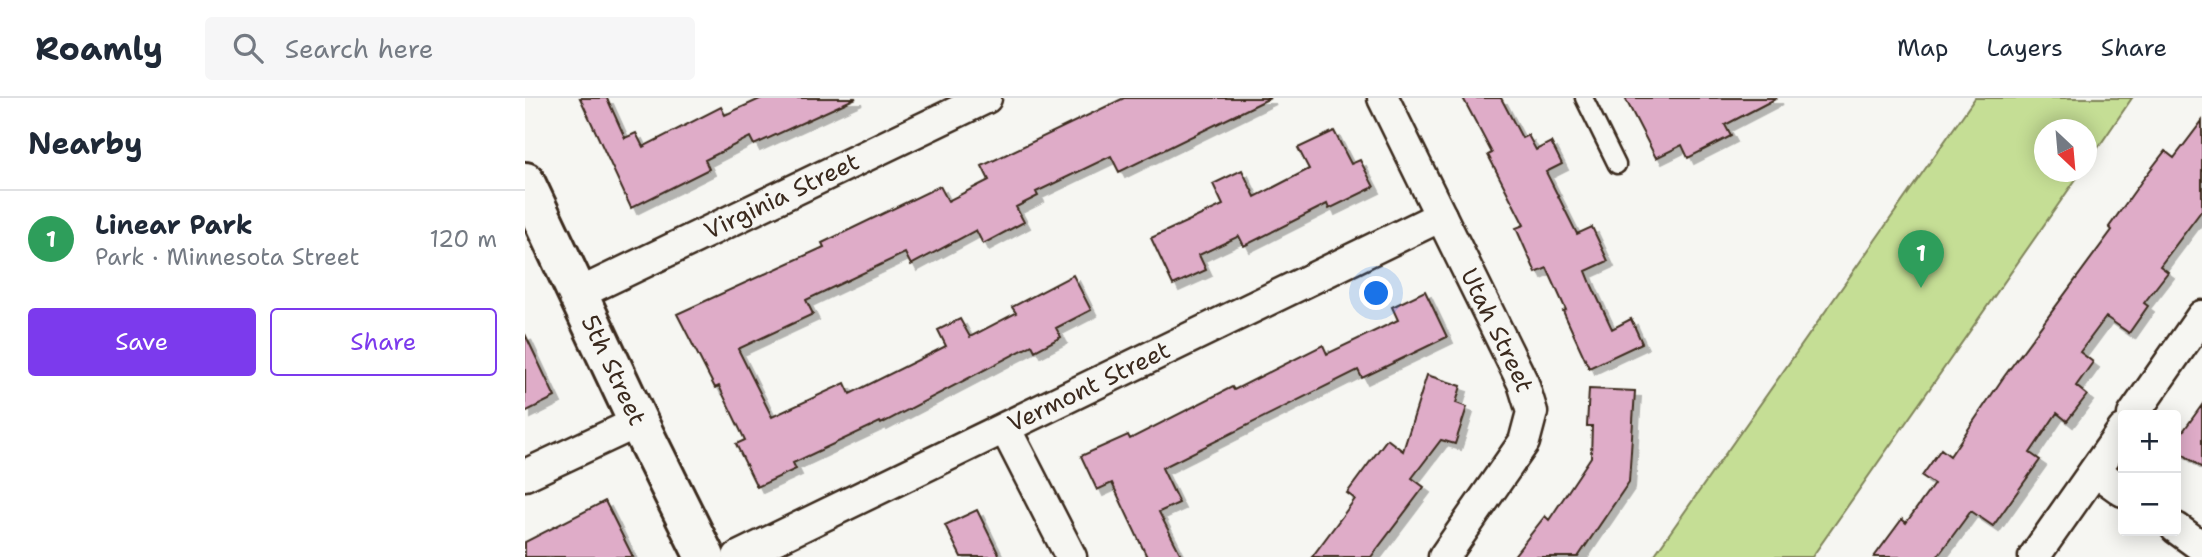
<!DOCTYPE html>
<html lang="en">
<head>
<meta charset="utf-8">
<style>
  :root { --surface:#fff; --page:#f6f6f7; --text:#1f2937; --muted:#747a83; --line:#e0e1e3; --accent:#7c3aed }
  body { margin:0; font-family:"Shantell Sans",sans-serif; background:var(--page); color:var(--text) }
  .controls { position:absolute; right:21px; bottom:21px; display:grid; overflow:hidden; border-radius:7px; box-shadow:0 4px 18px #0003 }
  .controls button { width:63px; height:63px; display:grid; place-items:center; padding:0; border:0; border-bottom:2px solid var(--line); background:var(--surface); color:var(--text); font:35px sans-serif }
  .compass { position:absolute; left:1509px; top:21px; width:63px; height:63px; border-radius:50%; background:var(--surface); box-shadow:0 4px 18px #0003; rotate:154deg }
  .you { position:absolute; left:852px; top:196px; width:24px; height:24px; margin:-18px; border:5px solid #fff; border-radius:50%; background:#1a73e8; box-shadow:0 0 0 10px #1a73e833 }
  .badge { display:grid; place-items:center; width:46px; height:46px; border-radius:50%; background:var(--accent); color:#fff; font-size:23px; font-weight:700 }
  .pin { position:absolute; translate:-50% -58px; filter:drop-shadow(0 2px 4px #0008) }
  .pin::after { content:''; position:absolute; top:37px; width:24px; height:21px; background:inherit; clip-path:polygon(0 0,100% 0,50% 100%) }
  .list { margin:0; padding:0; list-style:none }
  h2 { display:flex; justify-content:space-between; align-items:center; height:91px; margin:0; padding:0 28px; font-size:30px }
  h2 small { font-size:23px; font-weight:400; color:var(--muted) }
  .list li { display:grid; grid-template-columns:46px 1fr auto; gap:21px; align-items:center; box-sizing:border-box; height:98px; padding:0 28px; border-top:2px solid var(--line) }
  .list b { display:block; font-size:26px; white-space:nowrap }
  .list p { margin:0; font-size:23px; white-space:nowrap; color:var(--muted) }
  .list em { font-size:23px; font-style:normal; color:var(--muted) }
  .actions { display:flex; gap:14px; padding:21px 28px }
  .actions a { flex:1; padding:16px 0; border:2px solid var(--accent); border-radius:7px; text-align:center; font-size:24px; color:var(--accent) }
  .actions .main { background:var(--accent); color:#fff }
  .icon { flex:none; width:38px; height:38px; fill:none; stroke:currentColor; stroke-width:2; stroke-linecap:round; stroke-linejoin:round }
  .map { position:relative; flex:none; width:1677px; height:459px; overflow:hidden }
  header { display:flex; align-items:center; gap:42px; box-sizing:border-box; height:98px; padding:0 35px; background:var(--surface); border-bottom:2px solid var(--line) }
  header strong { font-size:33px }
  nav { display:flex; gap:38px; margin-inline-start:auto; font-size:24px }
  .search { width:490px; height:63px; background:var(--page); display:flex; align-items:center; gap:18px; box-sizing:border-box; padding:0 24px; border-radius:7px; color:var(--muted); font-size:26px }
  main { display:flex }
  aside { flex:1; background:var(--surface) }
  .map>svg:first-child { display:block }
</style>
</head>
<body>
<header>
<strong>Roamly</strong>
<div class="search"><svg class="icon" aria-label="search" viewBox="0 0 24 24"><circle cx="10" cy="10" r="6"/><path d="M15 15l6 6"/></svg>Search here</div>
<nav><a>Map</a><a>Layers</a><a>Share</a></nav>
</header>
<main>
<aside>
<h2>Nearby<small></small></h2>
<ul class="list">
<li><span class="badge" style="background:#2e9e5b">1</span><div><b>Linear Park</b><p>Park · Minnesota Street</p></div><em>120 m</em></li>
</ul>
<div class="actions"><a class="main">Save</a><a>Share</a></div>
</aside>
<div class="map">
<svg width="1677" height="459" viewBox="0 0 1677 459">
  <defs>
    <filter id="shadow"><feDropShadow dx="6" dy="6" stdDeviation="0" flood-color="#0004"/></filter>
  </defs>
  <rect width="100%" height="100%" fill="#f6f6f2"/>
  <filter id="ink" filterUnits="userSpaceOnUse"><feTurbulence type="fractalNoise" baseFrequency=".0143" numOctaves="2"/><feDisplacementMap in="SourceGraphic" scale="14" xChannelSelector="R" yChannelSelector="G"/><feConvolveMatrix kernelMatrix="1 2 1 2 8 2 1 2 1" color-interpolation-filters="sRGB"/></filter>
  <g filter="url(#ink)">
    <path fill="#c5de95" stroke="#80845a" stroke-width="2" d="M 1450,0 L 1607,0 L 1562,66 L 1562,32 L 1520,32 L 1520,74 L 1556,74 L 1287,459 L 1128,459 Z"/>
    <path fill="#dfacc8" stroke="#3b2a1e" stroke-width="2" filter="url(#shadow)" d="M 55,0 L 82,0 L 100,40 L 111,35 L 118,49 L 196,9 L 200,17 L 237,0 L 331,0 L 229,47 L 225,39 L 180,62 L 184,71 L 106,110 Z
      M 599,0 L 745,0 L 594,74 L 586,58 L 511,94 L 513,98 L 491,109 L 499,124 L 458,146 L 451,132 L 386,167 L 380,155 L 281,202 L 288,216 L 213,251 L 247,319 L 320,285 L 325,296 L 421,248 L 413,232 L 435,221 L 445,239 L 491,215 L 487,209 L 548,177 L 566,212 L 531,230 L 536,239 L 510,253 L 507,247 L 356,326 L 355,324 L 268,365 L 271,371 L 232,389 L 211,346 L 220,342 L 194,288 L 190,290 L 152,216 L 299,149 L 297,145 L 415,88 L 423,103 L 464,82 L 457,68 Z
      M 938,0 L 976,0 L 997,40 L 1003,37 L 1011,52 L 1026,44 L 1037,66 L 1021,74 L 1052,136 L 1067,129 L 1083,163 L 1061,173 L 1067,188 L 1087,231 L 1106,221 L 1117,245 L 1064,270 L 1038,213 L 1041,212 L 1022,170 L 1011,175 L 991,130 L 999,127 L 963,57 L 967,55 Z
      M 1100,0 L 1252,0 L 1200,27 L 1206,38 L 1163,60 L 1157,47 L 1131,60 Z
      M 1677,23 L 1677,112 L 1635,168 L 1643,174 L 1619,205 L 1623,208 L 1604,235 L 1581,219 L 1555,254 L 1568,264 L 1551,288 L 1562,297 L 1542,323 L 1532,315 L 1505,355 L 1515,362 L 1468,428 L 1446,413 L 1412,459 L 1349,459 L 1377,421 L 1381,425 L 1409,386 L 1397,378 L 1416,351 L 1425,358 L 1478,280 L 1587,132 L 1584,129 L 1616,84 L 1640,53 L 1649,60 Z
      M 809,33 L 826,66 L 835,62 L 849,89 L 804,111 L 802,106 L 719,148 L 714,138 L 674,157 L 681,172 L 648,187 L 626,140 L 698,107 L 688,86 L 717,72 L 730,99 L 784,71 L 773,50 Z
      M 900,193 L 922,239 L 837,280 L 833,272 L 637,370 L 654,405 L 634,414 L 657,459 L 622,459 L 587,385 L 572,392 L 556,358 L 603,337 L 605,341 L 707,289 L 709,292 L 798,247 L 802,256 L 873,222 L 867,209 Z
      M 0,236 L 30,299 L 0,314 Z
      M 902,277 L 936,288 L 931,305 L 942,309 L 930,346 L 916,342 L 887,380 L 899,389 L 846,459 L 787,459 L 830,401 L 822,395 L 862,341 L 878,353 Z
      M 1064,291 L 1110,293 L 1104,384 L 1053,459 L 988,459 L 1020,418 L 1024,422 L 1066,359 L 1067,328 L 1062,328 Z
      M 1677,307 L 1677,370 L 1651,351 L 1651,343 Z
      M 80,403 L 108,459 L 0,459 L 0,444 Z
      M 452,412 L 475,459 L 436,459 L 420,427 Z"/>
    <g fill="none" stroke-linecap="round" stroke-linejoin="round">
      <defs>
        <path id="lane" d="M 1059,0 L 1092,67"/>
        <g id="street">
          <path id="s1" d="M 858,0 L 998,285 L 1007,314 L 999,344 L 919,459"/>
          <path id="s2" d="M 53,196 L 461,0"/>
          <path d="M 1608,317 L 1677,218"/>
          <path d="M 480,330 L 546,459"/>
          <path d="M 1570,373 L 1598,393"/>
          <path d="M 0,377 L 113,324"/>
          <path d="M 1651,430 L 1677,449"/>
          <path id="s3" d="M 213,459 L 916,118"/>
          <path d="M 1509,459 L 1598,332"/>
        </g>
        <g id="secondary">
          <path id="s4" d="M 0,84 L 113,324 L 180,459"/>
        </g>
      </defs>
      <use href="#lane" stroke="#3b2a1e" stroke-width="21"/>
      <use href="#street" stroke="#3b2a1e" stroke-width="35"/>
      <use href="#secondary" stroke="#3b2a1e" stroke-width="44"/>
      <use href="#lane" stroke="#f6f6f2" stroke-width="16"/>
      <use href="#street" stroke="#f6f6f2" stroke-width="30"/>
      <use href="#secondary" stroke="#f6f6f2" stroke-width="38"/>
    </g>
  </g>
  <g text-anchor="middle" stroke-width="6" stroke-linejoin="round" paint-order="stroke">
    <g font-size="24" fill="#3b2a1e" stroke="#f6f6f2">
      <text dy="8" stroke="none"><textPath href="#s2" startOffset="226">Virginia Street</textPath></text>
      <text dy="8" stroke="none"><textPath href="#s1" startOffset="259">Utah Street</textPath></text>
      <text dy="8" stroke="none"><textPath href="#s4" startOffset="208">5th Street</textPath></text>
      <text dy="8" stroke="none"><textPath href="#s3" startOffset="390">Vermont Street</textPath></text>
    </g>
  </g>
</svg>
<div class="controls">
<button>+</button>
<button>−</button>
</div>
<svg class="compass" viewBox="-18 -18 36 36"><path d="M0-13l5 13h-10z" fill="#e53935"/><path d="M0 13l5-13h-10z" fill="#747a83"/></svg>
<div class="you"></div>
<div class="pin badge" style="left:1396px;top:190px;background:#2e9e5b">1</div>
</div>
</main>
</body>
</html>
